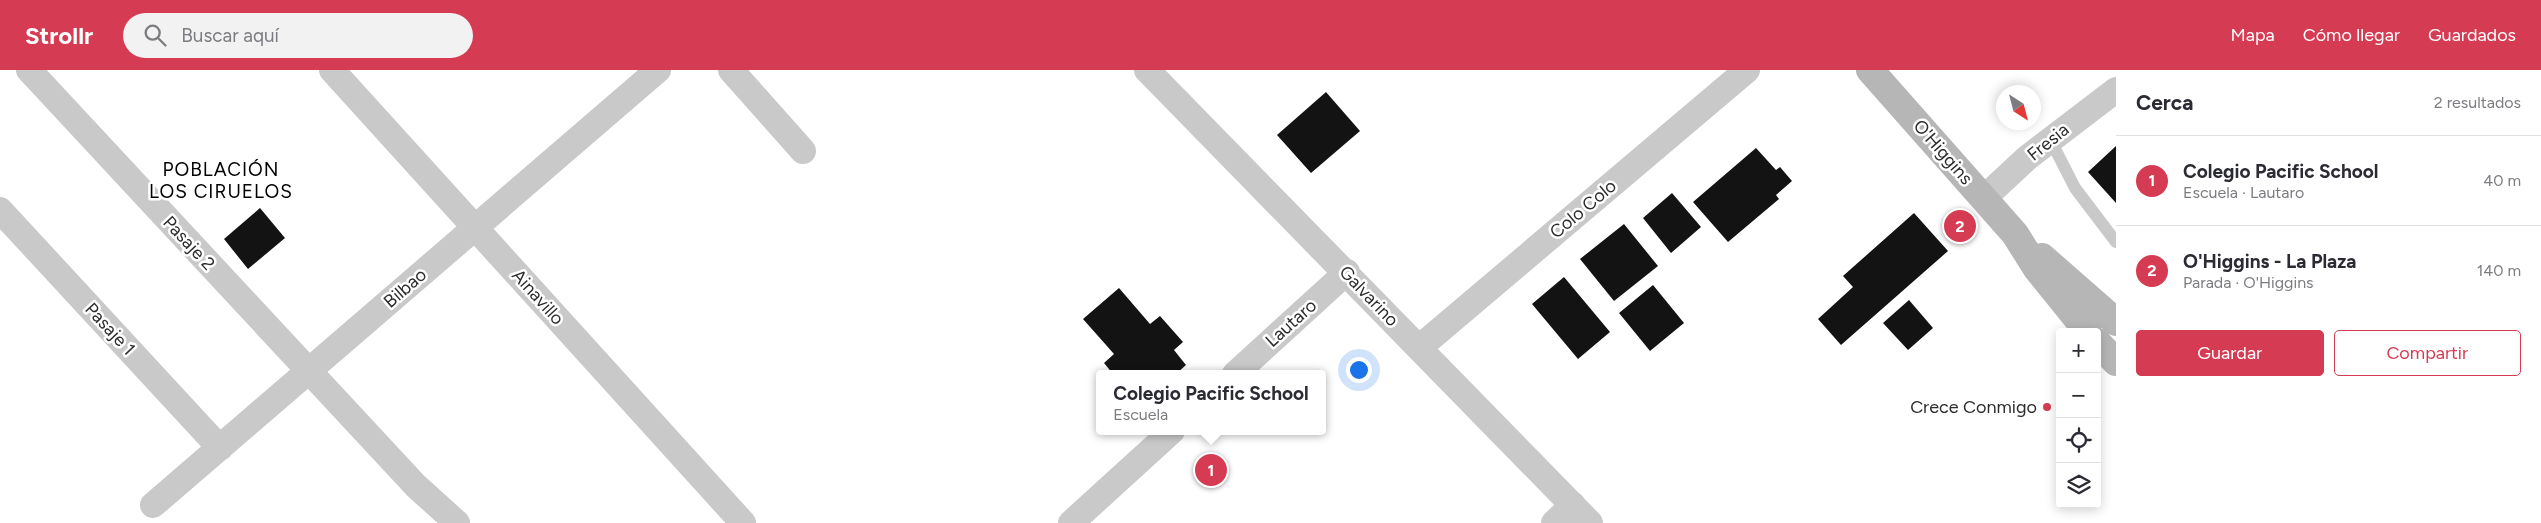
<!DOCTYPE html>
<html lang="es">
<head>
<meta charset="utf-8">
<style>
  :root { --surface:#fff; --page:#f2f2f3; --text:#2b2b33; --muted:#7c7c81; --line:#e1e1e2; --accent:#d53c53 }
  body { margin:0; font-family:Figtree,sans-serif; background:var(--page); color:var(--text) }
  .controls { position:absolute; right:15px; bottom:15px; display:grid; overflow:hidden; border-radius:5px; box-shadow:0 2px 12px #0003 }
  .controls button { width:45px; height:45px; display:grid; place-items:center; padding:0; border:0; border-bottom:1px solid var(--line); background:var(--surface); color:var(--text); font:25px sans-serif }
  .compass { position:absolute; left:1996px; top:15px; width:45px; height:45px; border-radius:50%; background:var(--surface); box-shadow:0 2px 12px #0003; rotate:144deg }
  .you { position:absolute; left:1358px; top:299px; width:18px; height:18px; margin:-12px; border:4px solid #fff; border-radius:50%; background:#1a73e8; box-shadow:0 0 0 8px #1a73e833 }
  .badge { display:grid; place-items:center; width:32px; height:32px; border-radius:50%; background:var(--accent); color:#fff; font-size:16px; font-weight:700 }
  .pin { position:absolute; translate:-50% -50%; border:2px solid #fff; box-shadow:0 1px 5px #0006 }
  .popup { position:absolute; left:1096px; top:300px; width:230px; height:65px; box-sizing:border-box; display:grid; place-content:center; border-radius:5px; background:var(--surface); filter:drop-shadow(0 1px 4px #0005); font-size:16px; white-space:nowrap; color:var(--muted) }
  .popup b { font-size:19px; color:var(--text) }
  .popup::after { content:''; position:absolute; left:50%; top:100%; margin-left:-10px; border:10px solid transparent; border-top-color:var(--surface) }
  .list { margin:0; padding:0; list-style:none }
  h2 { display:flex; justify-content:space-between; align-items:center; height:65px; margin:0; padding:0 20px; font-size:21px }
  h2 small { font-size:16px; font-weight:400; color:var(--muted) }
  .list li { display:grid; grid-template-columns:32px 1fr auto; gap:15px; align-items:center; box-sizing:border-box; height:90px; padding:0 20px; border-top:1px solid var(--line) }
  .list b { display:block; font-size:19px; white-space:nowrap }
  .list p { margin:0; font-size:16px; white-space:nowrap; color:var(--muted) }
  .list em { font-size:16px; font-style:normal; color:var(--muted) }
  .actions { display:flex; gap:10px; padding:15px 20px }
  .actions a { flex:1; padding:11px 0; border:1px solid var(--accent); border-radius:5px; text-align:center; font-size:18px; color:var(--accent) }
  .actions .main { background:var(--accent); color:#fff }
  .icon { flex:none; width:28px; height:28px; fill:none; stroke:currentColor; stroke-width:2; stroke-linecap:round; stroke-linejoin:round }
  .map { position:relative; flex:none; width:2116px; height:453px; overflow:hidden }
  header { display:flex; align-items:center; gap:30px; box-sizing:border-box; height:70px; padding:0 25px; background:var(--accent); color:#fff }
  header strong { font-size:24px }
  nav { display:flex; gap:28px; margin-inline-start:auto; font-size:18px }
  .search { width:350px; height:45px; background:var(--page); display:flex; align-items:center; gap:12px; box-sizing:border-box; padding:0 18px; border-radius:28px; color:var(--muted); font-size:19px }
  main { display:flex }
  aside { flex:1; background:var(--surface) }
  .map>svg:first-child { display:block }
</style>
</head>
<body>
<header>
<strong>Strollr</strong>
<div class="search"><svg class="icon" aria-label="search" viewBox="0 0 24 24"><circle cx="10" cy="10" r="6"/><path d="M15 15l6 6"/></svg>Buscar aquí</div>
<nav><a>Mapa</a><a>Cómo llegar</a><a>Guardados</a></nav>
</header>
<main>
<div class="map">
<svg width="2116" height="453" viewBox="0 0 2116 453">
  <rect width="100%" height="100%" fill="#fff"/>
  <path fill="#131313" d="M 1326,22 L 1360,61 L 1311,103 L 1277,65 Z
    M 2116,76 L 2116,133 L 2088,102 Z
    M 1756,78 L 1776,100 L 1780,97 L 1792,111 L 1776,125 L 1779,129 L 1728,172 L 1693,132 Z
    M 1672,123 L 1701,157 L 1671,183 L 1643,148 Z
    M 260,138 L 285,168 L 248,199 L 224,169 Z
    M 1914,143 L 1948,181 L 1841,275 L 1818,249 L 1853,217 L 1843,206 Z
    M 1624,154 L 1658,196 L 1614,231 L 1580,189 Z
    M 1564,207 L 1610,262 L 1578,289 L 1532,234 Z
    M 1653,215 L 1684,253 L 1650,281 L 1619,243 Z
    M 1119,218 L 1150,254 L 1160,246 L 1183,272 L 1174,280 L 1186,295 L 1176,304 L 1113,304 L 1104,293 L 1114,284 L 1083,249 Z
    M 1909,230 L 1933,258 L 1908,280 L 1883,253 Z"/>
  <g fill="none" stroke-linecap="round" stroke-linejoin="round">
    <path stroke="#c9c9c9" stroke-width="12" d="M 2050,69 L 2075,118 L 2116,172"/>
    <path stroke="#c9c9c9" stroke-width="26" d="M 29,0 L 416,416 L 457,453
      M 332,0 L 743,453
      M 731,0 L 803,81
      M 1147,0 L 1590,453
      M 1984,128 L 2027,88 L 2116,20
      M 0,140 L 220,378
      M 1420,277 L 1747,0
      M 1235,304 L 1347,202
      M 153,435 L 658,0
      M 1071,453 L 1172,361
      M 1554,453 L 1573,435"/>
    <path stroke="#b6b6b6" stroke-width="28" d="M 1870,0 L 2015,164 L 2037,199 L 2088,262
      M 2042,187 L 2116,252
      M 2097,272 L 2116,292"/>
  </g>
  <circle fill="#d53c53" stroke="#fff" stroke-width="2" cx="2047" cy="337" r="5"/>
  <g text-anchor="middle" stroke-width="5" stroke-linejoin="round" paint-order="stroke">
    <g font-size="18" fill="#2c2c2c" stroke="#fff">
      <text transform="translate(2048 72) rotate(-39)" y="6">Fresia</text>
      <text transform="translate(1943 82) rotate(49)" y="6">O'Higgins</text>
      <text transform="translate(1583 139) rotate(-40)" y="6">Colo Colo</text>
      <text transform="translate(189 173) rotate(47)" y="6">Pasaje 2</text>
      <text transform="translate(405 218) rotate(-41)" y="6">Bilbao</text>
      <text transform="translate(1369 226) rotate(46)" y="6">Galvarino</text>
      <text transform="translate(538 227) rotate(48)" y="6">Ainavillo</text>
      <text transform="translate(1291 253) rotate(-42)" y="6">Lautaro</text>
      <text transform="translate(110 259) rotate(47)" y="6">Pasaje 1</text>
    </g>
    <g font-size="18" fill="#2c2c2c" stroke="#fff" text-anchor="end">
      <text x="2037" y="343">Crece Conmigo</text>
    </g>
    <g font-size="19" letter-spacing="1" fill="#000" stroke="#fff">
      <text x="221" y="106">POBLACIÓN<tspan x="221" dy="22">LOS CIRUELOS</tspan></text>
    </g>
  </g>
</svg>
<div class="controls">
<button>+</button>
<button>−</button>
<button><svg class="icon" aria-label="locate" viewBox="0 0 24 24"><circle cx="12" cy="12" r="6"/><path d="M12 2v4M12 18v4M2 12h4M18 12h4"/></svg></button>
<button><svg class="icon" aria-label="layers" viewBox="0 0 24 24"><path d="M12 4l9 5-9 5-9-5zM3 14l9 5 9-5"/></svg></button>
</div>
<svg class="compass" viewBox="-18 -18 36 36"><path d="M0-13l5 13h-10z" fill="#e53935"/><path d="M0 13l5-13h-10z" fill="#7c7c81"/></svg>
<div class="you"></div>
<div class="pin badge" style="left:1211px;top:400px">1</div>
<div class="popup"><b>Colegio Pacific School</b>Escuela</div>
<div class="pin badge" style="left:1960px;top:156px">2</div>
</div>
<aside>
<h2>Cerca<small>2 resultados</small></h2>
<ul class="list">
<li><span class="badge">1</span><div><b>Colegio Pacific School</b><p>Escuela · Lautaro</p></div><em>40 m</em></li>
<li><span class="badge">2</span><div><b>O'Higgins - La Plaza</b><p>Parada · O'Higgins</p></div><em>140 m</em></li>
</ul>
<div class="actions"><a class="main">Guardar</a><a>Compartir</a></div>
</aside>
</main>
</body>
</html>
